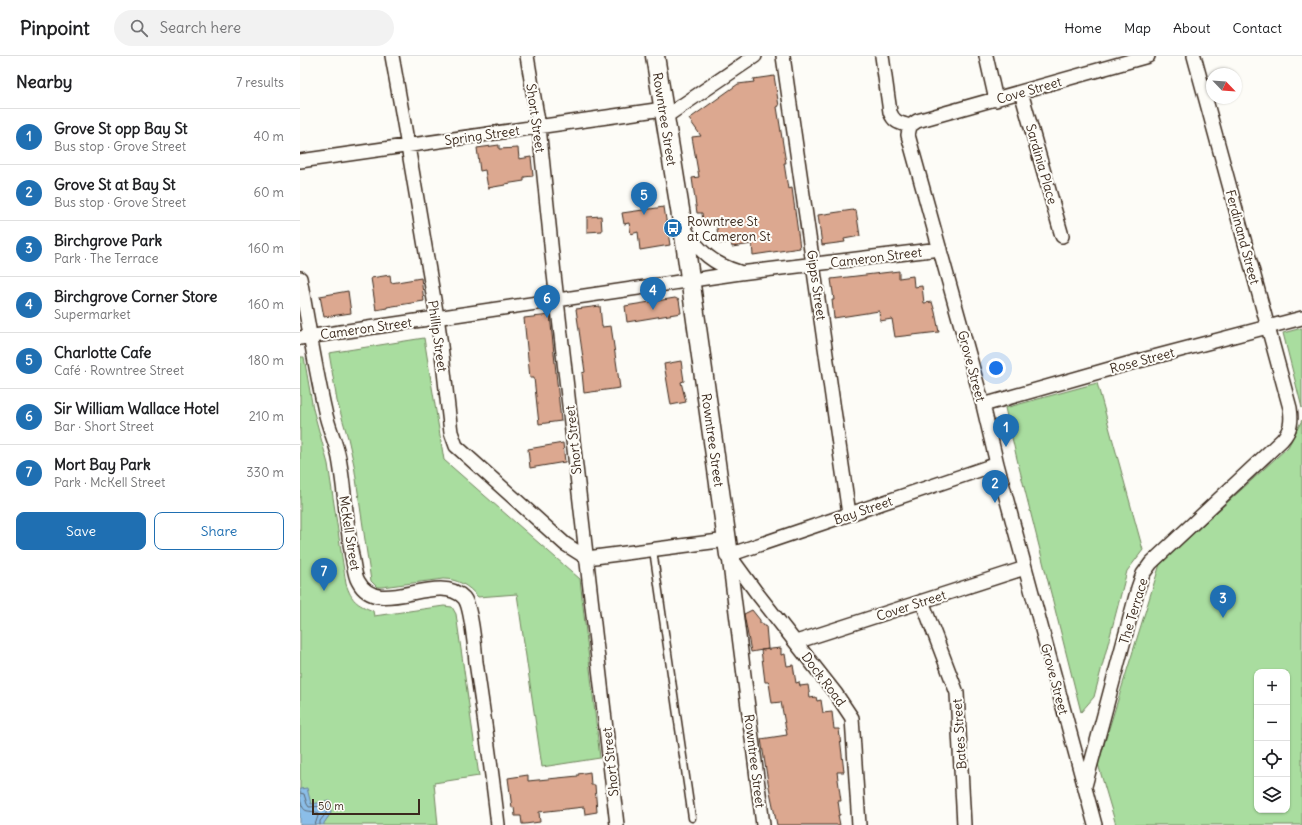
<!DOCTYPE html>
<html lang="en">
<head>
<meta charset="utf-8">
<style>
  :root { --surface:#fff; --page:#f2f2f2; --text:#202124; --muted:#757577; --line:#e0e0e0; --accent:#1f6fb2 }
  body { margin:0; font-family:Delius,sans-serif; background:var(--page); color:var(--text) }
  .controls { position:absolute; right:12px; bottom:12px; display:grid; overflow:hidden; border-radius:8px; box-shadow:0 1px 3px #0004 }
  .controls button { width:36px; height:36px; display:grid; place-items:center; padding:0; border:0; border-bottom:1px solid var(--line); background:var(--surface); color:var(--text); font:20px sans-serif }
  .compass { position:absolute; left:906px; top:12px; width:36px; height:36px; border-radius:50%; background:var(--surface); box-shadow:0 1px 3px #0004; rotate:115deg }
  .scale { position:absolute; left:12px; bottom:10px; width:108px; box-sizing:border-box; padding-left:4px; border:2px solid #3b2a1e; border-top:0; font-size:11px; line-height:14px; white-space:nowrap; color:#3b2a1e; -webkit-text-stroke:3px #fdfcf7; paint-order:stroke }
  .you { position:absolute; left:696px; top:312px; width:14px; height:14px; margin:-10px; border:3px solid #fff; border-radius:50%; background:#1a73e8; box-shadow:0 0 0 6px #1a73e833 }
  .badge { display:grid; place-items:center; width:26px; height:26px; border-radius:50%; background:var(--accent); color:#fff; font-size:13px; font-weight:700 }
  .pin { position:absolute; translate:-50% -33px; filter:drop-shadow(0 1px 2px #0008) }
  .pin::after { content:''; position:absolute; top:21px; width:14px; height:12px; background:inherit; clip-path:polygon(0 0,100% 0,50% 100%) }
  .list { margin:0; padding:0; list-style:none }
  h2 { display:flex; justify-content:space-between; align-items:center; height:52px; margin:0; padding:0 16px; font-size:17px }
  h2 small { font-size:13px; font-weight:400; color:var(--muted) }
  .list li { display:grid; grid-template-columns:26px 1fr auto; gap:12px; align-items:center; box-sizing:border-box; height:56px; padding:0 16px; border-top:1px solid var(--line) }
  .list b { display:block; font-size:15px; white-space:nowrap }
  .list p { margin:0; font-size:13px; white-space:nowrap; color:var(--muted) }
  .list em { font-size:13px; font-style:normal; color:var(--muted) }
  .actions { display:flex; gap:8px; padding:12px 16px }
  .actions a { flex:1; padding:9px 0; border:1px solid var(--accent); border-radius:8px; text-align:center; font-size:14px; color:var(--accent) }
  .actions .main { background:var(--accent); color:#fff }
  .icon { flex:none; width:22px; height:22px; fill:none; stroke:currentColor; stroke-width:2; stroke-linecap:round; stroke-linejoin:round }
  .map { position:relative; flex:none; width:1002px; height:769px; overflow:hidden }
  header { display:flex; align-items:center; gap:24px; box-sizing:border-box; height:56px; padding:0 20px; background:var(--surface); border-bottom:1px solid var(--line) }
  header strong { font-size:19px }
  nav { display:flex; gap:22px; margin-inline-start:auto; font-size:14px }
  .search { width:280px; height:36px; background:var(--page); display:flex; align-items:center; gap:10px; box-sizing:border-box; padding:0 14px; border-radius:22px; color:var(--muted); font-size:15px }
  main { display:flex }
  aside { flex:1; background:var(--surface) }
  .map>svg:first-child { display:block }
</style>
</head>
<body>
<header>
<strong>Pinpoint</strong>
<div class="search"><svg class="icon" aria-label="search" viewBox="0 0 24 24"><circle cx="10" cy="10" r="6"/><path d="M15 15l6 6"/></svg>Search here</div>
<nav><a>Home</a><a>Map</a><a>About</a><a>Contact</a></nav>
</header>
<main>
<aside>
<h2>Nearby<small>7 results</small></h2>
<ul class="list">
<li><span class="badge">1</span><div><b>Grove St opp Bay St</b><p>Bus stop · Grove Street</p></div><em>40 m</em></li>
<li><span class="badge">2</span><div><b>Grove St at Bay St</b><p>Bus stop · Grove Street</p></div><em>60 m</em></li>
<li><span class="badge">3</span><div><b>Birchgrove Park</b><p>Park · The Terrace</p></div><em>160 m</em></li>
<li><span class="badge">4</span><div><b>Birchgrove Corner Store</b><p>Supermarket</p></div><em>160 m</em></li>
<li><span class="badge">5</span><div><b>Charlotte Cafe</b><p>Café · Rowntree Street</p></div><em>180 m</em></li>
<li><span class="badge">6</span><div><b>Sir William Wallace Hotel</b><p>Bar · Short Street</p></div><em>210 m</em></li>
<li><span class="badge">7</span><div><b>Mort Bay Park</b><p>Park · McKell Street</p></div><em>330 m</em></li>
</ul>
<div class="actions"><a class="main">Save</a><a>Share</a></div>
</aside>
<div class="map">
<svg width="1002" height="769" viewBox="0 0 1002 769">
  <rect width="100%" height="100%" fill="#fdfcf7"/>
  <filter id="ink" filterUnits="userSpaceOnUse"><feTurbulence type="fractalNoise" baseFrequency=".025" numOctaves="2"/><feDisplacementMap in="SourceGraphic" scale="8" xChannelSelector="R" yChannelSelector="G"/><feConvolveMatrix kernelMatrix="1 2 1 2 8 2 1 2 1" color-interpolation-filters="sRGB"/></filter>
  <g filter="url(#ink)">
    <path fill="#a9dd9f" stroke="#72845e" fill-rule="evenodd" d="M 1002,272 L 1002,352 L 983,277 Z
      M 124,282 L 144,404 L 280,523 L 300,702 L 242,711 L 217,538 L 178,541 C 168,529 157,523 143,523 L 82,531 L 77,531 L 71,525 L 54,409 L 48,382 L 37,345 L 29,297 Z
      M 0,301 L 4,301 L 13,353 L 28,408 L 46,528 C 52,545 56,548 73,555 L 74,560 L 144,550 L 152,551 L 156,558 L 179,720 L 134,727 L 138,769 L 24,769 L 23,768 L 31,757 L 11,748 L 0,733 Z
      M 797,327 L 843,494 L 827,515 L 794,641 L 781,656 L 717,403 L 705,352 Z
      M 1002,364 L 1002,769 L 816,769 L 798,708 L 860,508 L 988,391 ZM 957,616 L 987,616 L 987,754 L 957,754 Z"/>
    <path fill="#8bbee8" stroke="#6b8397" d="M 7,732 L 11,748 L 30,745 L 31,757 L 24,767 L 24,769 L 0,769 L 0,733 Z"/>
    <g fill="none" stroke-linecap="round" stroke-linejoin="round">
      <path stroke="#5b656f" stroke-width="1" d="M 0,737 L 4,738 L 7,748 L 9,751 L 24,750 L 26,751 L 27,756 L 20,765 L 20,769
        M 0,743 C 4,759 6,753 19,757 L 15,769"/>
    </g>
    <path fill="#dca890" stroke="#3b2a1e" d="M 474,20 L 479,50 L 477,51 L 486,107 L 484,107 L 488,133 L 492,132 L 500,192 L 453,199 L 452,188 L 432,191 L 431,186 L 419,188 L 416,165 L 403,167 L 402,157 L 397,157 L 392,122 L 399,121 L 392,81 L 401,80 L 389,63 L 438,28 L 454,26 L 453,23 Z
      M 199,89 L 199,93 L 218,92 L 219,103 L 231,101 L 233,120 L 224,121 L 224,125 L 205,128 L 205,129 L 188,132 L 185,114 L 180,115 L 177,92 Z
      M 364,151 L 370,189 L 340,194 L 338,176 L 331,178 L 329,167 L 324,168 L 322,157 Z
      M 553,154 L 554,155 L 556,154 L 560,180 L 544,183 L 545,186 L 522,189 L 518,159 Z
      M 301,160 L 302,175 L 287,176 L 287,161 Z
      M 599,215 L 599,222 L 613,220 L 614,231 L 622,230 L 624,247 L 632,246 L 635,256 L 639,276 L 595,281 L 592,263 L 580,265 L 579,255 L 534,262 L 532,244 L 534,244 L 531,223 Z
      M 90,219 L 91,227 L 121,222 L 124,245 L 87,251 L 87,252 L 76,254 L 71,222 Z
      M 48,235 L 51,257 L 24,261 L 20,240 Z
      M 375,242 L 379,244 L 381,257 L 327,266 L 325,250 Z
      M 300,250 L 302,271 L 311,270 L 320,332 L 284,337 L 282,317 L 285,316 L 276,253 Z
      M 250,259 L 261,365 L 239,368 L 234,322 L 230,322 L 224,262 Z
      M 381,305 L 384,325 L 381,326 L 386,346 L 371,349 L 364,308 Z
      M 263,387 L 265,406 L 230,412 L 228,393 Z
      M 452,554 L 460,564 L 460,567 L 462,567 L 464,570 L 466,570 L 468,593 L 451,596 L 444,558 Z
      M 481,592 L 481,599 L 485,598 L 487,610 L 493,609 L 496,627 L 499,626 L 500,630 L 508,629 L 510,642 L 516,641 L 517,645 L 521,644 L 523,657 L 532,656 L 534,673 L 539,673 L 544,716 L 537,716 L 541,745 L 538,745 L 540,759 L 538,759 L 540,769 L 477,769 L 468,726 L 461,683 L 487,679 L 481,646 L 472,647 L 469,627 L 468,626 L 465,626 L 461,594 Z
      M 290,716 L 291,729 L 295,729 L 297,756 L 285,758 L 284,751 L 239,756 L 240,766 L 225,768 L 222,768 L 221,760 L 215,760 L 214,751 L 212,752 L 208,722 L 228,719 L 228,725 L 278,720 L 278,718 Z"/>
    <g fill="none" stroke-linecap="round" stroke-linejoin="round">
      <defs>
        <path id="lane" d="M 353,494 L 392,762"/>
        <path id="street" d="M 92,0 C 108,87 122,174 137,261 C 143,299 146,338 151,376 L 156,390 L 265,488 L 287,502 L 427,484
          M 227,0 L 239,71 L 254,218 L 317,769
          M 483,0 L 549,458
          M 582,0 L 590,56 C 594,67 600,67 610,70
          M 686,0 L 696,44
          M 721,36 L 762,180
          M 365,61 L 455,0
          M 0,105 L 363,53
          M 385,174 C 400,196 413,208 439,216
          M 0,222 C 8,266 15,311 25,355 C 28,371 36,386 39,402 C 45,434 46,467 52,500 C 54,508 54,518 58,525 C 78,564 137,514 164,542 C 171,550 175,593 176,606 C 184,660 192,715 198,769
          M 0,282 L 440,217 L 640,193
          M 683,349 L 827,308 L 1002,262
          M 429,499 L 456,536 L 536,638 L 552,662 L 559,769
          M 429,499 L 697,408
          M 429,501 L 463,769
          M 622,545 L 657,637 L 664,769
          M 496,586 L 725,512
          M 785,730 L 838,532 L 843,518 L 851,507 L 982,384 C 991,374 992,365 990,352 L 894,0
          M 795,769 L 697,408 L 683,349 L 608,79 L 610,70 L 617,65 L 848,0"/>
        <path id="secondary" d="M 355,0 L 383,172 L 429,499"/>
      </defs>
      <use href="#lane" stroke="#3b2a1e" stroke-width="9"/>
      <use href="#street" stroke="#3b2a1e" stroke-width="16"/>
      <use href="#secondary" stroke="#3b2a1e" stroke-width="21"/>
      <use href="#lane" stroke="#fdfcf7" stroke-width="6"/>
      <use href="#street" stroke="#fdfcf7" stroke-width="13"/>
      <use href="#secondary" stroke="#fdfcf7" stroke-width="18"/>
    </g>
  </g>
  <defs>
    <symbol id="bus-disc" viewBox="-11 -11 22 22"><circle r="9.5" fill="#1f6fb2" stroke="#fdfcf7"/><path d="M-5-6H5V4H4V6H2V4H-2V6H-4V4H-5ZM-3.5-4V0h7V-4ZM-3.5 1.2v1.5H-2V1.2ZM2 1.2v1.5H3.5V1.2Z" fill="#fff"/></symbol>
  </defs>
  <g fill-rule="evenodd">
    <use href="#bus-disc" x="362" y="161" width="22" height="22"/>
  </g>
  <g text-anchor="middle" stroke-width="4" stroke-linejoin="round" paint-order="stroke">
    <g font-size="13" fill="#3b2a1e" stroke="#fdfcf7">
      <text transform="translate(729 34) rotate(-16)" y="5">Cove Street</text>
      <text transform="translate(236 62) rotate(82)" y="5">Short Street</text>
      <text transform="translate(365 63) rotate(81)" y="5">Rowntree Street</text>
      <text transform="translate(182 79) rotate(-8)" y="5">Spring Street</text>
      <text transform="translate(742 108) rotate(74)" y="5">Sardinia Place</text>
      <text transform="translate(943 181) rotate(75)" y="5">Ferdinand Street</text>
      <text transform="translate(576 201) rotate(-7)" y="5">Cameron Street</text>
      <text transform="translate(517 229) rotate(82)" y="5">Gipps Street</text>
      <text transform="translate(66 272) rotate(-8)" y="5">Cameron Street</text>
      <text transform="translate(138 280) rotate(82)" y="5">Phillip Street</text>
      <text transform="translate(842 304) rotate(-15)" y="5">Rose Street</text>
      <text transform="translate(672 310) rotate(75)" y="5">Grove Street</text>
      <text transform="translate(273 384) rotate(-96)" y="5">Short Street</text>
      <text transform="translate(413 384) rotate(82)" y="5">Rowntree Street</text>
      <text transform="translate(563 454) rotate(-19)" y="5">Bay Street</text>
      <text transform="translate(50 477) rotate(81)" y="5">McKell Street</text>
      <text transform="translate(611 549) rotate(-18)" y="5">Cover Street</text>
      <text transform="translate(833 555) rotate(-73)" y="5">The Terrace</text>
      <text transform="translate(524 623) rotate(53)" y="5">Dock Road</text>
      <text transform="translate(755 623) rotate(75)" y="5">Grove Street</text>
      <text transform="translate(659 678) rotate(-94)" y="5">Bates Street</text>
      <text transform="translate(455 705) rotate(83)" y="5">Rowntree Street</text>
      <text transform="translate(310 706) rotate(-96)" y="5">Short Street</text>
    </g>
    <g font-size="13" fill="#3b2a1e" stroke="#fdfcf7" text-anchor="start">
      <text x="387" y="170">Rowntree St<tspan x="387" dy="15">at Cameron St</tspan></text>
    </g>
  </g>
</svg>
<div class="controls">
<button>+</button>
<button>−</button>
<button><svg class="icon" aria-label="locate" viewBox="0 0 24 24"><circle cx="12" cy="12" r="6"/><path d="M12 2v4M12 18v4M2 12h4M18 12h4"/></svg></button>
<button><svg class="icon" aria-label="layers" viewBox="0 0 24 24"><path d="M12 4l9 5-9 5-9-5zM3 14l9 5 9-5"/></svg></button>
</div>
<svg class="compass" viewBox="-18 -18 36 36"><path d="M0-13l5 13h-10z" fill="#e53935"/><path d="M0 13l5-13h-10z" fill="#757577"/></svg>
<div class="scale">50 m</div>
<div class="you"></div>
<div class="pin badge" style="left:706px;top:391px">1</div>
<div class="pin badge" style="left:695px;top:447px">2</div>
<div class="pin badge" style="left:923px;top:562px">3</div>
<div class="pin badge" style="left:353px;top:254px">4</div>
<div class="pin badge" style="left:344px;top:159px">5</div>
<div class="pin badge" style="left:247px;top:262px">6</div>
<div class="pin badge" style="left:24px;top:535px">7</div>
</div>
</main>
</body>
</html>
